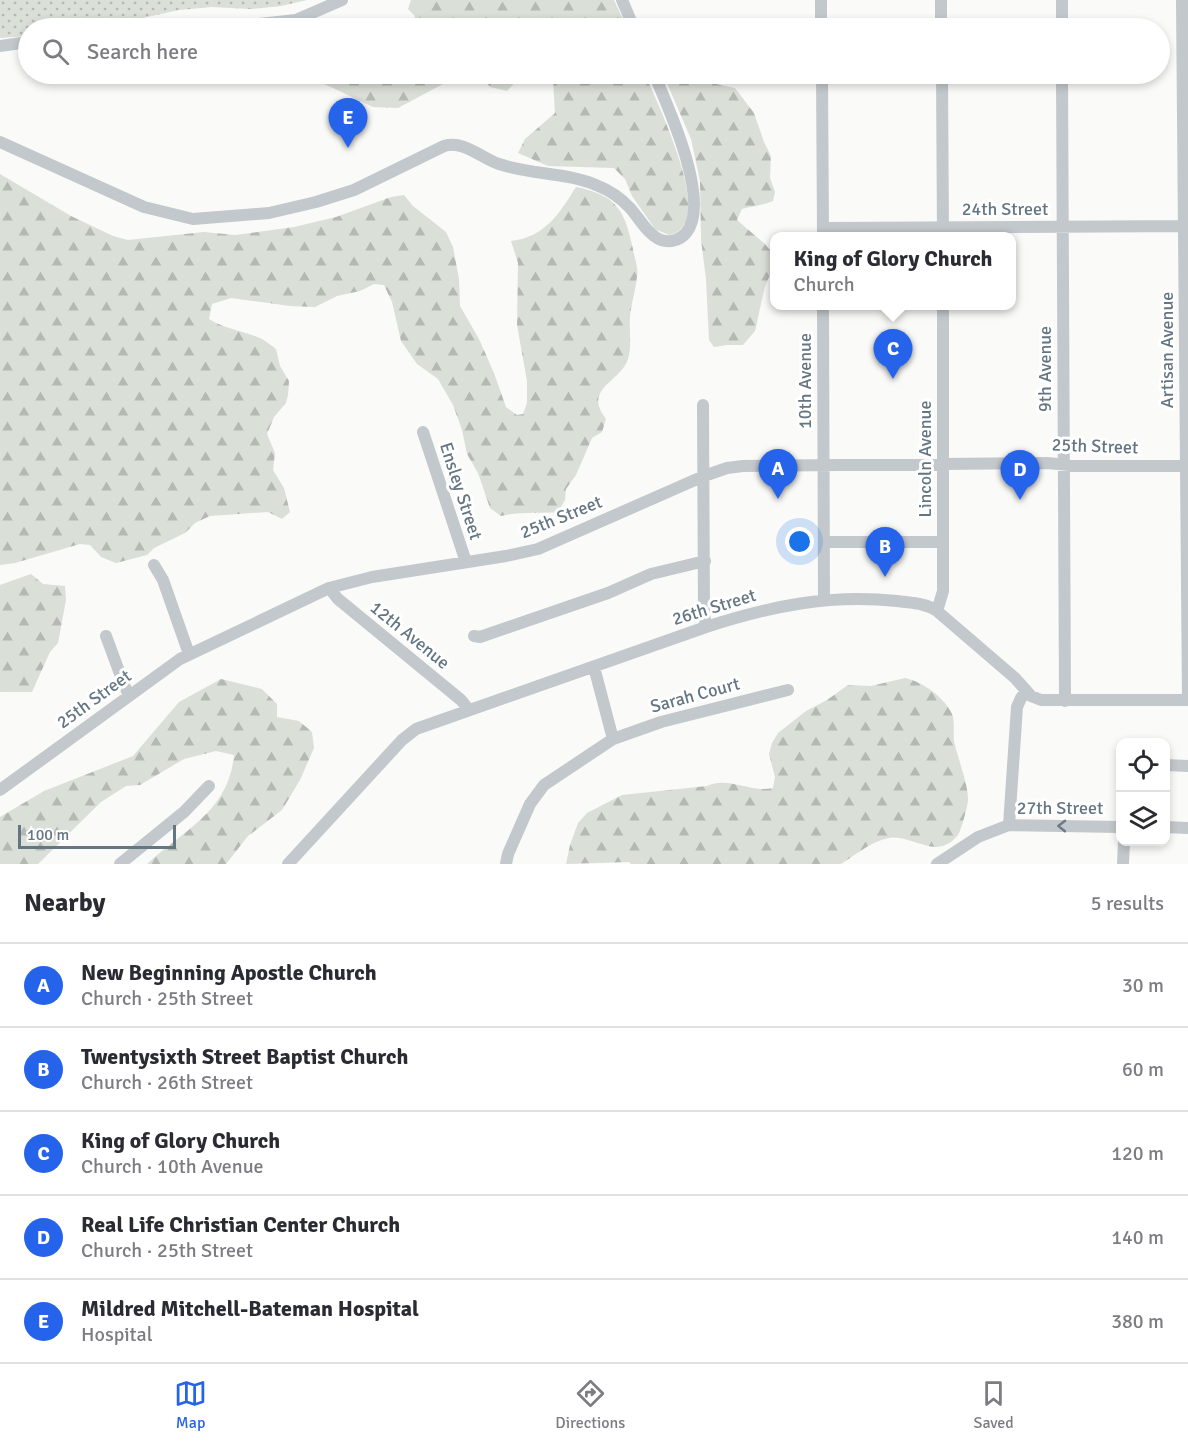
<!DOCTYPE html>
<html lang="en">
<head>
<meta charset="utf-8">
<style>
  :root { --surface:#fff; --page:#f2f2f3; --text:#2b2b33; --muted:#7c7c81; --line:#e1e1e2; --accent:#2563eb }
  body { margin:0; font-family:Signika,sans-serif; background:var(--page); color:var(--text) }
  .controls { position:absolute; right:18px; bottom:18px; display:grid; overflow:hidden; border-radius:12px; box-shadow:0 3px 9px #0003 }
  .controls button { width:54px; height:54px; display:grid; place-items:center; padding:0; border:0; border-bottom:2px solid var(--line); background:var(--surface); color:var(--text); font:30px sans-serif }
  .scale { position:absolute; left:18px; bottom:15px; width:158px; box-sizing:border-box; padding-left:6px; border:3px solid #657683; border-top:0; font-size:16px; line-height:21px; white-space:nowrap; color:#657683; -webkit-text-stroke:4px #fff; paint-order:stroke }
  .you { position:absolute; left:800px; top:542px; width:21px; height:21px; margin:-15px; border:4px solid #fff; border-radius:50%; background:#1a73e8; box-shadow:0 0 0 9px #1a73e833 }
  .badge { display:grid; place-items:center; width:39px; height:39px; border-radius:50%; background:var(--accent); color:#fff; font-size:20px; font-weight:700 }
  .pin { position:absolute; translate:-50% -50px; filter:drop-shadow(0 2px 3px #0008) }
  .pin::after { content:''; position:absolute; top:32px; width:21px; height:18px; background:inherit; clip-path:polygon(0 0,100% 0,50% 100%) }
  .popup { position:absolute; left:770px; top:232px; width:246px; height:78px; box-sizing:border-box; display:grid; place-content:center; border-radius:12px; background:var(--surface); filter:drop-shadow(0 2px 4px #0005); font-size:20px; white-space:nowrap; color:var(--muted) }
  .popup b { font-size:22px; color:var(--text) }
  .popup::after { content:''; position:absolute; left:50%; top:100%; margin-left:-12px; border:12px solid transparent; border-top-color:var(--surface) }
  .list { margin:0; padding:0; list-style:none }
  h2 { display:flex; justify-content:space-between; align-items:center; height:78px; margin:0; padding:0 24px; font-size:26px }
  h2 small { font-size:20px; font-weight:400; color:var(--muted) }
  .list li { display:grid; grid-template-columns:39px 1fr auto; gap:18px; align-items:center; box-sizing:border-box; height:84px; padding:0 24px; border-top:2px solid var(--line) }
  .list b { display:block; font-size:22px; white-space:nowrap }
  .list p { margin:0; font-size:20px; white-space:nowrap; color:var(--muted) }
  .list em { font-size:20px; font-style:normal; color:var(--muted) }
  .icon { flex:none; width:33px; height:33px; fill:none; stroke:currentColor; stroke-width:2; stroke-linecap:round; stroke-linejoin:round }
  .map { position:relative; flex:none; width:1188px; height:864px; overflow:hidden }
  .search { position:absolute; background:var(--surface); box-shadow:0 3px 9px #0003; left:18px; right:18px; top:18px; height:66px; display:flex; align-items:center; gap:15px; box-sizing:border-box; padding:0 21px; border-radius:33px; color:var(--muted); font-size:22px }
  .sheet { height:498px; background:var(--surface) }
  nav { display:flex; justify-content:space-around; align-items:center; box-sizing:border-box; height:84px; border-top:2px solid var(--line); background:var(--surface); font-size:16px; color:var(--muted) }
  nav a { display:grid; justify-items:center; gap:3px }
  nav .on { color:var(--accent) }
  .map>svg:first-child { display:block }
</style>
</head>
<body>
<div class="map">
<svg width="1188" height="864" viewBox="0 0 1188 864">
  <defs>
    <pattern id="forest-firs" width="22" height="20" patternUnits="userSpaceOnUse" patternTransform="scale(1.5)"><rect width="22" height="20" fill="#dadfd7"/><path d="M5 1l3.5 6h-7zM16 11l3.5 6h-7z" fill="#b4b9b4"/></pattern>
    <pattern id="park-dots" width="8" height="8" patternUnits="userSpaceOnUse" patternTransform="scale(1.5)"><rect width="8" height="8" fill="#dadfd7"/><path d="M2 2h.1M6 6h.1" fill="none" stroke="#b4b9b4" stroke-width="1.8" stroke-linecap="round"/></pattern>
  </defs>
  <rect width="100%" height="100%" fill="#fafaf8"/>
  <path fill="url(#forest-firs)" d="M 411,0 L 614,0 L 627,28 L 402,28 L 413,24 L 415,16 L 408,9 Z
    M 317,74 L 523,74 L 507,91 L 490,87 L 481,75 L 458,76 L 398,108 L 373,107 L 316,80 Z
    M 548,74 L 645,74 C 659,107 698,188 686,221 C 682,230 677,233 669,235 L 655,229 L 632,196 L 625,179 L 614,168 L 548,166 L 518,153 L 525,139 L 555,113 L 553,80 Z
    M 663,74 L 707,74 L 716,84 L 735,88 L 754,113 L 764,142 L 771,156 L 770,178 L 775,192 L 773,201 C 764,205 753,206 742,209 L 737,220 L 765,244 L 773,254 L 773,268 L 765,286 L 755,331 L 743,345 L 727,345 L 714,347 L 709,340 L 706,279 L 701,240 L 700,181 L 691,139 Z
    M 0,174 L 71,216 L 113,236 L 128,240 L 204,232 L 235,235 L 294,227 L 336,217 L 391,197 L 404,195 L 413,206 L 446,232 L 453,247 L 459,279 L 460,306 L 479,339 L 494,373 L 506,407 L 517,415 L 523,414 L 527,403 L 527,381 L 517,325 L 518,263 L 511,241 C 545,237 559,214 576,187 C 617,195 625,211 633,249 C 634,258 639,268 637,276 C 636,290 631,303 630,317 C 629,330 632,347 628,359 C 621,382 582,388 606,419 L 602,432 L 592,438 L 576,475 L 566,489 L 565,500 L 558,512 C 539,514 520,511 501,516 L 490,508 L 478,473 L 467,454 L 462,430 L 453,405 L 438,379 L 417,364 L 401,341 L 392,302 L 384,285 L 374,284 L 360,291 L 337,296 L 315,307 L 290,306 L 231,298 L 212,304 L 209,319 C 227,330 241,330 260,338 C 266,341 271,345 276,349 L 280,366 L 289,381 L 288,395 L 286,403 L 274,417 L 267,434 L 275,453 L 273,470 L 284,488 L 290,512 L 282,519 L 268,512 L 210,516 L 195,523 L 185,533 L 154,548 L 147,555 L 116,563 L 101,557 L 90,545 L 80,544 L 15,563 L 0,565 Z
    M 31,574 L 43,584 L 65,586 L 66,600 L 58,643 L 50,652 L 32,692 L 0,692 L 0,585 Z
    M 905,678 C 923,682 944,697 952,714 C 955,721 953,733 954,741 C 957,756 969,787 968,800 C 968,805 961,831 958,835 C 936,862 913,834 889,838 C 870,842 857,854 841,864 L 631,864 L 629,862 L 566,864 L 570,845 L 578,823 L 587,813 L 622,795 L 707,786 C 728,776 750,793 773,788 L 775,777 L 769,754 L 772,743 L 778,733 L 806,711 L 827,700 L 848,685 L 871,686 Z
    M 221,679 L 262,689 L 277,704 L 277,717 L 299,721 L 312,732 L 314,748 L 300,780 L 282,810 L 248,836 L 226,864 L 147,864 C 184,830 229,811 234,755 L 216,751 L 184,759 L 140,785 L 126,786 L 101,802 L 38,864 L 0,864 L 0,817 L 44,791 L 133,756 L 179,702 Z"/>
  <path fill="url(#park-dots)" d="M 0,0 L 307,0 L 281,6 L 251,9 L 212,7 L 179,10 L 138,19 L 112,28 L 28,28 L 28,36 L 0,38 Z"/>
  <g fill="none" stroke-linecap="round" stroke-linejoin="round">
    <path stroke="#c3c8cc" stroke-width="12" d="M 622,0 L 634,28
      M 821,0 L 821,28
      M 941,0 L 941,28
      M 1062,0 L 1062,28
      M 1182,0 L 1188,700
      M 221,28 L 296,20 L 342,0
      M 0,46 L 28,42
      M 822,74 L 823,235
      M 942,74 L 943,236
      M 1062,74 L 1065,701
      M 0,142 L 144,207 L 193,219 L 269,213 L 316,202 L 354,190 L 444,146 C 464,140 481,158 499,164 C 531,175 565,172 596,185 C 609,190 620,197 630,208 C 639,218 648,235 661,240 C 670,243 680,240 686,233 C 712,202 668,107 654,74
      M 823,228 L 1188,226
      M 823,306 L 824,599
      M 703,405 L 704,613 L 706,627
      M 423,432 L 466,562
      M 824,542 L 943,542
      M 154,565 L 163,580 L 189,654
      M 329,588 L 338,599 L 461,700 L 469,710
      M 937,611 L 943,591 L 943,306
      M 106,636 L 123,682 L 129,696
      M 474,636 L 480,637 L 608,593 L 651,574 L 705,561
      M 613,739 L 661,722 L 788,690
      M 1166,765 L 1188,766
      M 0,790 L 180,659 L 329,588 L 372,577 L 506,556 L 538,549 L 704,476 L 727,468 L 743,466 L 1047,463 L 1080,466 L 1188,466
      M 1009,825 L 1017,707 L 1021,698 L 1026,691
      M 1166,827 L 1188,828
      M 120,864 L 184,812 L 209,786
      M 288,864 L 402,740 L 416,729 L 706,627 C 771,606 829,594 897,601 C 911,603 926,603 937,611 L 1015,678 L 1031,696 L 1041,700 L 1188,700
      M 506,864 L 508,854 L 530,804 L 544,785 L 613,739 L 594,667
      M 937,864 L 978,837 L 1009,825 L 1120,827
      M 1123,864 L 1124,842"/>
  </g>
  <defs><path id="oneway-chevron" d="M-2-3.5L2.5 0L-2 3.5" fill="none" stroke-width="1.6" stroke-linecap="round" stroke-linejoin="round" transform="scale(1.5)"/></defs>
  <use stroke="#6a7a87" href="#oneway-chevron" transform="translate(1062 826) rotate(-179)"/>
  <g text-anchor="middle" stroke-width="6" stroke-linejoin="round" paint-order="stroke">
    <g font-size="18" fill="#657683" stroke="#fff">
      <text x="1005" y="215">24th Street</text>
      <text transform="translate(1167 350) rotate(-90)" y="6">Artisan Avenue</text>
      <text transform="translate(1045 369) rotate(-90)" y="6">9th Avenue</text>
      <text transform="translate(805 381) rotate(-90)" y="6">10th Avenue</text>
      <text transform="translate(1095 446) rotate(2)" y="6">25th Street</text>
      <text transform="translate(925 459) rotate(-90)" y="6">Lincoln Avenue</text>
      <text transform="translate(461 491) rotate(72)" y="6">Ensley Street</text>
      <text transform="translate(561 517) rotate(-22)" y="6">25th Street</text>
      <text transform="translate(714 607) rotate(-17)" y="6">26th Street</text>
      <text transform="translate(410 635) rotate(39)" y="6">12th Avenue</text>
      <text transform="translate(695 695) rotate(-15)" y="6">Sarah Court</text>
      <text transform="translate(94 699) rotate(-36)" y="6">25th Street</text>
      <text x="1060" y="814">27th Street</text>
    </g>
  </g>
</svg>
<div class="controls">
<button><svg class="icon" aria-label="locate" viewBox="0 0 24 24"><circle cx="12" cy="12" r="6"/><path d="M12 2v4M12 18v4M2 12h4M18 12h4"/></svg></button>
<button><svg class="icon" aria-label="layers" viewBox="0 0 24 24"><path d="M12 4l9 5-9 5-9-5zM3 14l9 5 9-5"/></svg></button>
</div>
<div class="scale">100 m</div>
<div class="you"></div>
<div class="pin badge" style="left:778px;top:499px">A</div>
<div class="pin badge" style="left:885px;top:577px">B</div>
<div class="pin badge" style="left:893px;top:379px">C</div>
<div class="popup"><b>King of Glory Church</b>Church</div>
<div class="pin badge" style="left:1020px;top:500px">D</div>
<div class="pin badge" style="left:348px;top:148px">E</div>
<div class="search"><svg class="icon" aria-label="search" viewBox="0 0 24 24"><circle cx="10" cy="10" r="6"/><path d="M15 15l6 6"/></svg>Search here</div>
</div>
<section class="sheet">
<h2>Nearby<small>5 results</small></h2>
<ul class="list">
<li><span class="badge">A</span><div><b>New Beginning Apostle Church</b><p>Church · 25th Street</p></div><em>30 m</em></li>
<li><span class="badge">B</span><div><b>Twentysixth Street Baptist Church</b><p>Church · 26th Street</p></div><em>60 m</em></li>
<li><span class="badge">C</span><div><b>King of Glory Church</b><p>Church · 10th Avenue</p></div><em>120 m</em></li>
<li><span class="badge">D</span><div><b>Real Life Christian Center Church</b><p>Church · 25th Street</p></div><em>140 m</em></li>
<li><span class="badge">E</span><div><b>Mildred Mitchell-Bateman Hospital</b><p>Hospital</p></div><em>380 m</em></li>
</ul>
</section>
<nav>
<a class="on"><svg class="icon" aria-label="map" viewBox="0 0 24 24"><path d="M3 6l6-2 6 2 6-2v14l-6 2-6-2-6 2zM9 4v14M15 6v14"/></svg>Map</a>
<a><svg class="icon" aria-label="directions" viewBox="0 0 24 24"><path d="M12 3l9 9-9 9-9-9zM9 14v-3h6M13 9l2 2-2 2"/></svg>Directions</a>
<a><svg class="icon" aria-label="saved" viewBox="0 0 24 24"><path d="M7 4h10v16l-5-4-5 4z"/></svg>Saved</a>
</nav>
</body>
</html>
